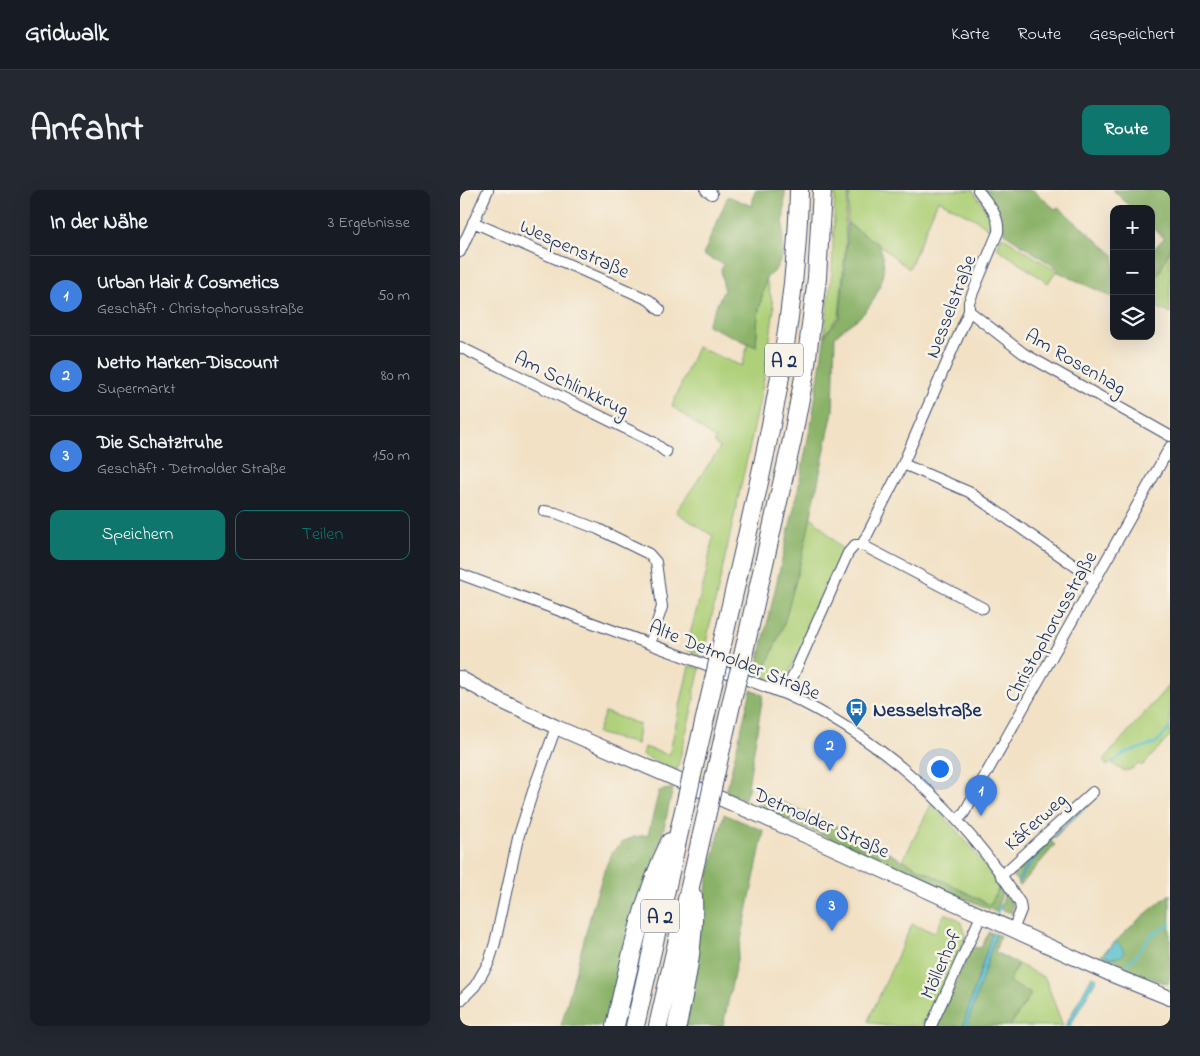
<!DOCTYPE html>
<html lang="de">
<head>
<meta charset="utf-8">
<style>
  :root { --surface:#171b24; --page:#242831; --text:#f1f3f6; --muted:#9ea1a6; --line:#363941; --accent:#0f766e }
  body { margin:0; font-family:"Indie Flower",sans-serif; background:var(--page); color:var(--text) }
  .controls { position:absolute; right:15px; top:15px; display:grid; overflow:hidden; border-radius:10px; box-shadow:0 5px 20px #0002 }
  .controls button { width:45px; height:45px; display:grid; place-items:center; padding:0; border:0; border-bottom:1px solid var(--line); background:var(--surface); color:var(--text); font:25px sans-serif }
  .you { position:absolute; left:479px; top:578px; width:18px; height:18px; margin:-12px; border:4px solid #fff; border-radius:50%; background:#1a73e8; box-shadow:0 0 0 8px #1a73e833 }
  .badge { display:grid; place-items:center; width:32px; height:32px; border-radius:50%; background:var(--accent); color:#fff; font-size:16px; font-weight:700 }
  .pin { position:absolute; translate:-50% -41px; filter:drop-shadow(0 1px 2px #0008) }
  .pin::after { content:''; position:absolute; top:26px; width:18px; height:15px; background:inherit; clip-path:polygon(0 0,100% 0,50% 100%) }
  .list { margin:0; padding:0; list-style:none }
  h2 { display:flex; justify-content:space-between; align-items:center; height:65px; margin:0; padding:0 20px; font-size:21px }
  h2 small { font-size:16px; font-weight:400; color:var(--muted) }
  .list li { display:grid; grid-template-columns:32px 1fr auto; gap:15px; align-items:center; box-sizing:border-box; height:80px; padding:0 20px; border-top:1px solid var(--line) }
  .list b { display:block; font-size:19px; white-space:nowrap }
  .list p { margin:0; font-size:16px; white-space:nowrap; color:var(--muted) }
  .list em { font-size:16px; font-style:normal; color:var(--muted) }
  .actions { display:flex; gap:10px; padding:15px 20px }
  .actions a { flex:1; padding:11px 0; border:1px solid var(--accent); border-radius:10px; text-align:center; font-size:18px; color:var(--accent) }
  .actions .main { background:var(--accent); color:#fff }
  .icon { flex:none; width:28px; height:28px; fill:none; stroke:currentColor; stroke-width:2; stroke-linecap:round; stroke-linejoin:round }
  .map { position:relative; flex:none; width:710px; height:836px; overflow:hidden; border-radius:10px }
  header { display:flex; align-items:center; gap:30px; box-sizing:border-box; height:70px; padding:0 25px; background:var(--surface); border-bottom:1px solid var(--line) }
  header strong { font-size:24px }
  nav { display:flex; gap:28px; margin-inline-start:auto; font-size:18px }
  .intro { display:flex; align-items:center; justify-content:space-between; box-sizing:border-box; height:120px; padding:0 30px }
  h1 { margin:0; font-size:35px }
  .button { padding:12px 22px; border-radius:10px; background:var(--accent); color:#fff; font-size:18px; font-weight:700 }
  main { display:flex; gap:30px; padding:0 30px }
  aside { flex:1; background:var(--surface); border-radius:10px; box-shadow:0 5px 20px #0002 }
  .map>svg:first-child { display:block }
</style>
</head>
<body>
<header>
<strong>Gridwalk</strong>
<nav><a>Karte</a><a>Route</a><a>Gespeichert</a></nav>
</header>
<div class="intro"><h1>Anfahrt</h1><a class="button">Route</a></div>
<main>
<aside>
<h2>In der Nähe<small>3 Ergebnisse</small></h2>
<ul class="list">
<li><span class="badge" style="background:#3f7fe0">1</span><div><b>Urban Hair &amp; Cosmetics</b><p>Geschäft · Christophorusstraße</p></div><em>50 m</em></li>
<li><span class="badge" style="background:#3f7fe0">2</span><div><b>Netto Marken-Discount</b><p>Supermarkt</p></div><em>80 m</em></li>
<li><span class="badge" style="background:#3f7fe0">3</span><div><b>Die Schatztruhe</b><p>Geschäft · Detmolder Straße</p></div><em>150 m</em></li>
</ul>
<div class="actions"><a class="main">Speichern</a><a>Teilen</a></div>
</aside>
<div class="map">
<svg width="710" height="836" viewBox="0 0 710 836">
  <rect width="100%" height="100%" fill="#f7f3e8"/>
  <filter id="ink" filterUnits="userSpaceOnUse"><feTurbulence type="fractalNoise" baseFrequency=".02" numOctaves="2"/><feDisplacementMap in="SourceGraphic" scale="10" xChannelSelector="R" yChannelSelector="G"/><feConvolveMatrix kernelMatrix="1 2 1 2 8 2 1 2 1" color-interpolation-filters="sRGB"/></filter>
  <filter id="wash" filterUnits="userSpaceOnUse"><feTurbulence type="fractalNoise" baseFrequency=".0096" numOctaves="4" result="noise"/><feDisplacementMap in="SourceGraphic" scale="20" xChannelSelector="R" yChannelSelector="G"/><feGaussianBlur stdDeviation="1.12" result="paint"/><feColorMatrix in="noise" values="0 0 0 0 0 0 0 0 0 0 0 0 0 0 0 0 0 1.4 0 .05"/><feComposite in="paint" operator="in"/></filter>
  <g filter="url(#wash)">
    <rect width="100%" height="100%" fill="#f2e1c5"/>
    <path fill="#aed078" stroke="#64806b" d="M 375,0 L 389,0 L 385,32 L 386,52 L 379,126 L 364,145 L 372,81 Z
      M 390,0 L 513,0 L 535,34 L 533,42 L 517,30 L 478,10 L 449,79 L 418,54 L 387,33 Z
      M 542,46 L 596,81 L 588,93 L 537,58 Z
      M 710,59 L 710,123 L 691,115 L 691,94 L 700,81 Z
      M 306,88 L 314,118 L 308,162 L 301,206 L 243,466 L 226,459 L 246,385 L 253,346 L 216,322 L 260,258 L 255,254 L 255,249 L 212,216 L 237,157 L 282,176 L 288,153 L 296,156 L 298,124 Z
      M 350,327 L 355,330 L 384,361 L 325,492 L 322,495 L 295,486 L 303,485 L 335,394 Z
      M 229,476 L 240,478 L 236,496 L 234,500 L 234,510 L 217,580 L 182,565 L 184,557 L 209,565 Z
      M 710,494 L 710,546 L 682,576 L 679,574 C 664,584 665,582 651,573 L 647,576 L 643,571 L 652,560 Z
      M 145,522 L 179,534 L 177,554 L 137,543 Z
      M 472,613 L 511,657 L 540,696 L 530,715 L 443,670 Z
      M 485,723 C 502,730 507,735 504,755 L 468,836 L 424,836 L 408,831 L 452,734 L 475,743 Z
      M 558,774 L 585,788 L 603,836 L 550,836 L 571,804 L 548,792 Z"/>
    <path fill="#8ab268" stroke="#527063" d="M 295,0 L 325,0 L 322,67 L 314,82 L 306,88 L 298,124 L 296,157 L 247,135 L 264,100 L 261,80 L 264,74 L 243,65 L 268,6 L 292,16 Z
      M 523,0 L 573,0 L 595,19 L 598,17 L 654,65 L 654,108 L 596,81 L 598,79 L 544,43 C 543,23 534,15 523,0 Z
      M 653,0 L 710,0 L 710,59 L 700,81 L 691,94 L 691,62 L 704,48 L 691,36 L 691,19 L 673,19 Z
      M 387,33 L 418,54 C 431,73 419,106 405,122 C 397,131 384,137 375,146 L 373,221 L 344,359 L 324,434 L 303,485 L 295,486 L 337,305 L 353,223 L 365,145 L 380,127 L 387,51 Z
      M 291,500 L 303,505 L 288,596 L 289,597 L 284,610 L 266,602 Z
      M 213,598 L 201,651 L 146,836 L 101,836 L 133,716 L 146,676 L 153,661 L 162,652 L 173,647 L 188,645 L 199,601 Z
      M 302,603 L 372,634 L 530,715 L 540,696 L 543,701 L 536,722 L 297,616 Z
      M 264,624 L 304,641 L 263,836 L 221,836 L 249,684 Z
      M 587,647 L 589,649 L 570,670 L 557,691 L 549,682 Z
      M 591,651 L 595,655 L 560,696 L 558,693 L 572,671 Z
      M 545,704 L 553,714 L 552,723 L 540,719 Z
      M 710,704 L 710,786 L 708,794 L 660,777 L 639,767 L 677,731 Z
      M 529,742 L 532,743 L 503,836 L 476,836 L 512,757 L 521,758 Z
      M 536,744 L 540,746 L 535,762 L 558,774 L 549,792 L 571,804 L 550,836 L 507,836 Z"/>
    <path fill="#51becb" stroke="#367694" d="M 628,611 L 632,612 C 604,637 578,661 558,693 L 557,691 L 570,670 Z
      M 532,743 L 536,744 L 507,836 L 503,836 Z
      M 656,752 C 661,755 662,757 664,762 L 662,766 L 650,768 L 644,764 Z
      M 632,786 L 637,788 L 610,836 L 605,836 Z"/>
    <g fill="none" stroke-linecap="round" stroke-linejoin="round">
      <path stroke="#51becb" stroke-width="2.5" d="M 653,572 L 665,563 L 696,553 L 710,538
        M 537,723 L 540,716
        M 667,774 L 674,768 L 691,745 L 710,734"/>
    </g>
  </g>
  <g filter="url(#ink)">
    <g fill="none" stroke-linecap="round" stroke-linejoin="round">
      <defs>
        <path id="street" d="M 246,0 L 252,4
          M 13,32 L 189,110 L 200,120
          M 0,62 L 28,0
          M 509,121 L 563,163 L 710,246
          M 0,157 L 193,252 L 206,262
          M 443,274 L 509,302 L 635,390
          M 84,321 L 96,323 L 138,339 L 189,364 L 196,372 L 202,417 L 190,454
          M 402,355 L 443,274 L 509,121 L 509,112 L 538,42 C 540,25 527,13 518,0
          M 0,384 L 325,504 C 422,548 504,624 560,713 L 561,720 L 553,740
          M 325,504 L 388,363 L 395,355 L 402,355 L 523,418
          M 498,630 L 504,623 L 710,257
          M 541,686 L 633,602
          M 0,811 L 15,796 L 29,772 L 35,753 L 58,648 L 74,598 L 96,537
          M 471,836 L 521,726"/>
        <path id="secondary" d="M 0,488 L 41,511 L 96,537 L 358,651 L 650,784 L 710,808"/>
        <path id="highway" d="M 258,472 C 293,316 336,161 339,0
          M 280,479 L 332,250 L 345,182 L 357,88 L 362,0
          M 232,585 L 255,485
          M 253,594 L 276,493
          M 155,836 C 169,774 182,710 210,652
          M 175,836 L 227,607
          M 198,836 L 248,618
          M 217,836 C 226,793 235,750 233,707"/>
      </defs>
      <use href="#street" stroke="#3b4a6d" stroke-width="12"/>
      <use href="#secondary" stroke="#3b4a6d" stroke-width="16"/>
      <use href="#highway" stroke="#3b4a6d" stroke-width="20"/>
      <use href="#street" stroke="#fff" stroke-width="10"/>
      <use href="#secondary" stroke="#fff" stroke-width="14"/>
      <use href="#highway" stroke="#fff" stroke-width="18"/>
      <defs>
        <path id="highway-bridge" d="M 255,485 L 258,472
          M 276,493 L 280,479
          M 227,607 L 232,585
          M 248,618 L 253,594"/>
      </defs>
      <use href="#highway-bridge" stroke="#3b4a6d" stroke-width="20" stroke-linecap="butt"/>
      <use href="#highway-bridge" stroke="#fff" stroke-width="18"/>
    </g>
  </g>
  <defs>
    <symbol id="bus-pin" viewBox="-11 -11 22 30"><path d="M0 17L-7.5 6A9.5 9.5 0 1 1 7.5 6Z" fill="#1f6fb2" stroke="#f7f3e8"/><path d="M-5-6H5V4H4V6H2V4H-2V6H-4V4H-5ZM-3.5-4V0h7V-4ZM-3.5 1.2v1.5H-2V1.2ZM2 1.2v1.5H3.5V1.2Z" fill="#fff"/></symbol>
  </defs>
  <g fill-rule="evenodd">
    <use href="#bus-pin" x="384" y="506" width="25" height="34"/>
  </g>
  <g text-anchor="middle" stroke-width="5" stroke-linejoin="round" paint-order="stroke">
    <g fill="#f7f3e8" stroke="#5d6a87" stroke-width="1">
      <rect x="305" y="153.5" width="38" height="33" rx="4"/>
      <rect x="181" y="709.5" width="38" height="33" rx="4"/>
    </g>
    <g font-size="19" font-weight="bold" fill="#1b2f5e">
      <text x="324" y="177">A 2</text>
      <text x="200" y="733">A 2</text>
    </g>
    <g font-size="20" fill="#1b2f5e" stroke="#f7f3e8">
      <text transform="translate(115 58) rotate(24)" y="7">Wespenstraße</text>
      <text transform="translate(490 116) rotate(-69)" y="7">Nesselstraße</text>
      <text transform="translate(616 171) rotate(30)" y="7">Am Rosenhag</text>
      <text transform="translate(112 193) rotate(26)" y="7">Am Schlinkkrug</text>
      <text transform="translate(590 436) rotate(-61)" y="7">Christophorusstraße</text>
      <text transform="translate(275 469) rotate(22)" y="7">Alte Detmolder Straße</text>
      <text transform="translate(575 631) rotate(-42)" y="7">Käferweg</text>
      <text transform="translate(362 632) rotate(24)" y="7">Detmolder Straße</text>
      <text transform="translate(480 774) rotate(-66)" y="7">Möllerhof</text>
    </g>
    <g font-size="20" font-weight="bold" fill="#1b2f5e" stroke="#f7f3e8" text-anchor="start">
      <text x="413" y="526">Nesselstraße</text>
    </g>
  </g>
</svg>
<div class="controls">
<button>+</button>
<button>−</button>
<button><svg class="icon" aria-label="layers" viewBox="0 0 24 24"><path d="M12 4l9 5-9 5-9-5zM3 14l9 5 9-5"/></svg></button>
</div>
<div class="you"></div>
<div class="pin badge" style="left:521px;top:626px;background:#3f7fe0">1</div>
<div class="pin badge" style="left:370px;top:581px;background:#3f7fe0">2</div>
<div class="pin badge" style="left:372px;top:741px;background:#3f7fe0">3</div>
</div>
</main>
</body>
</html>
